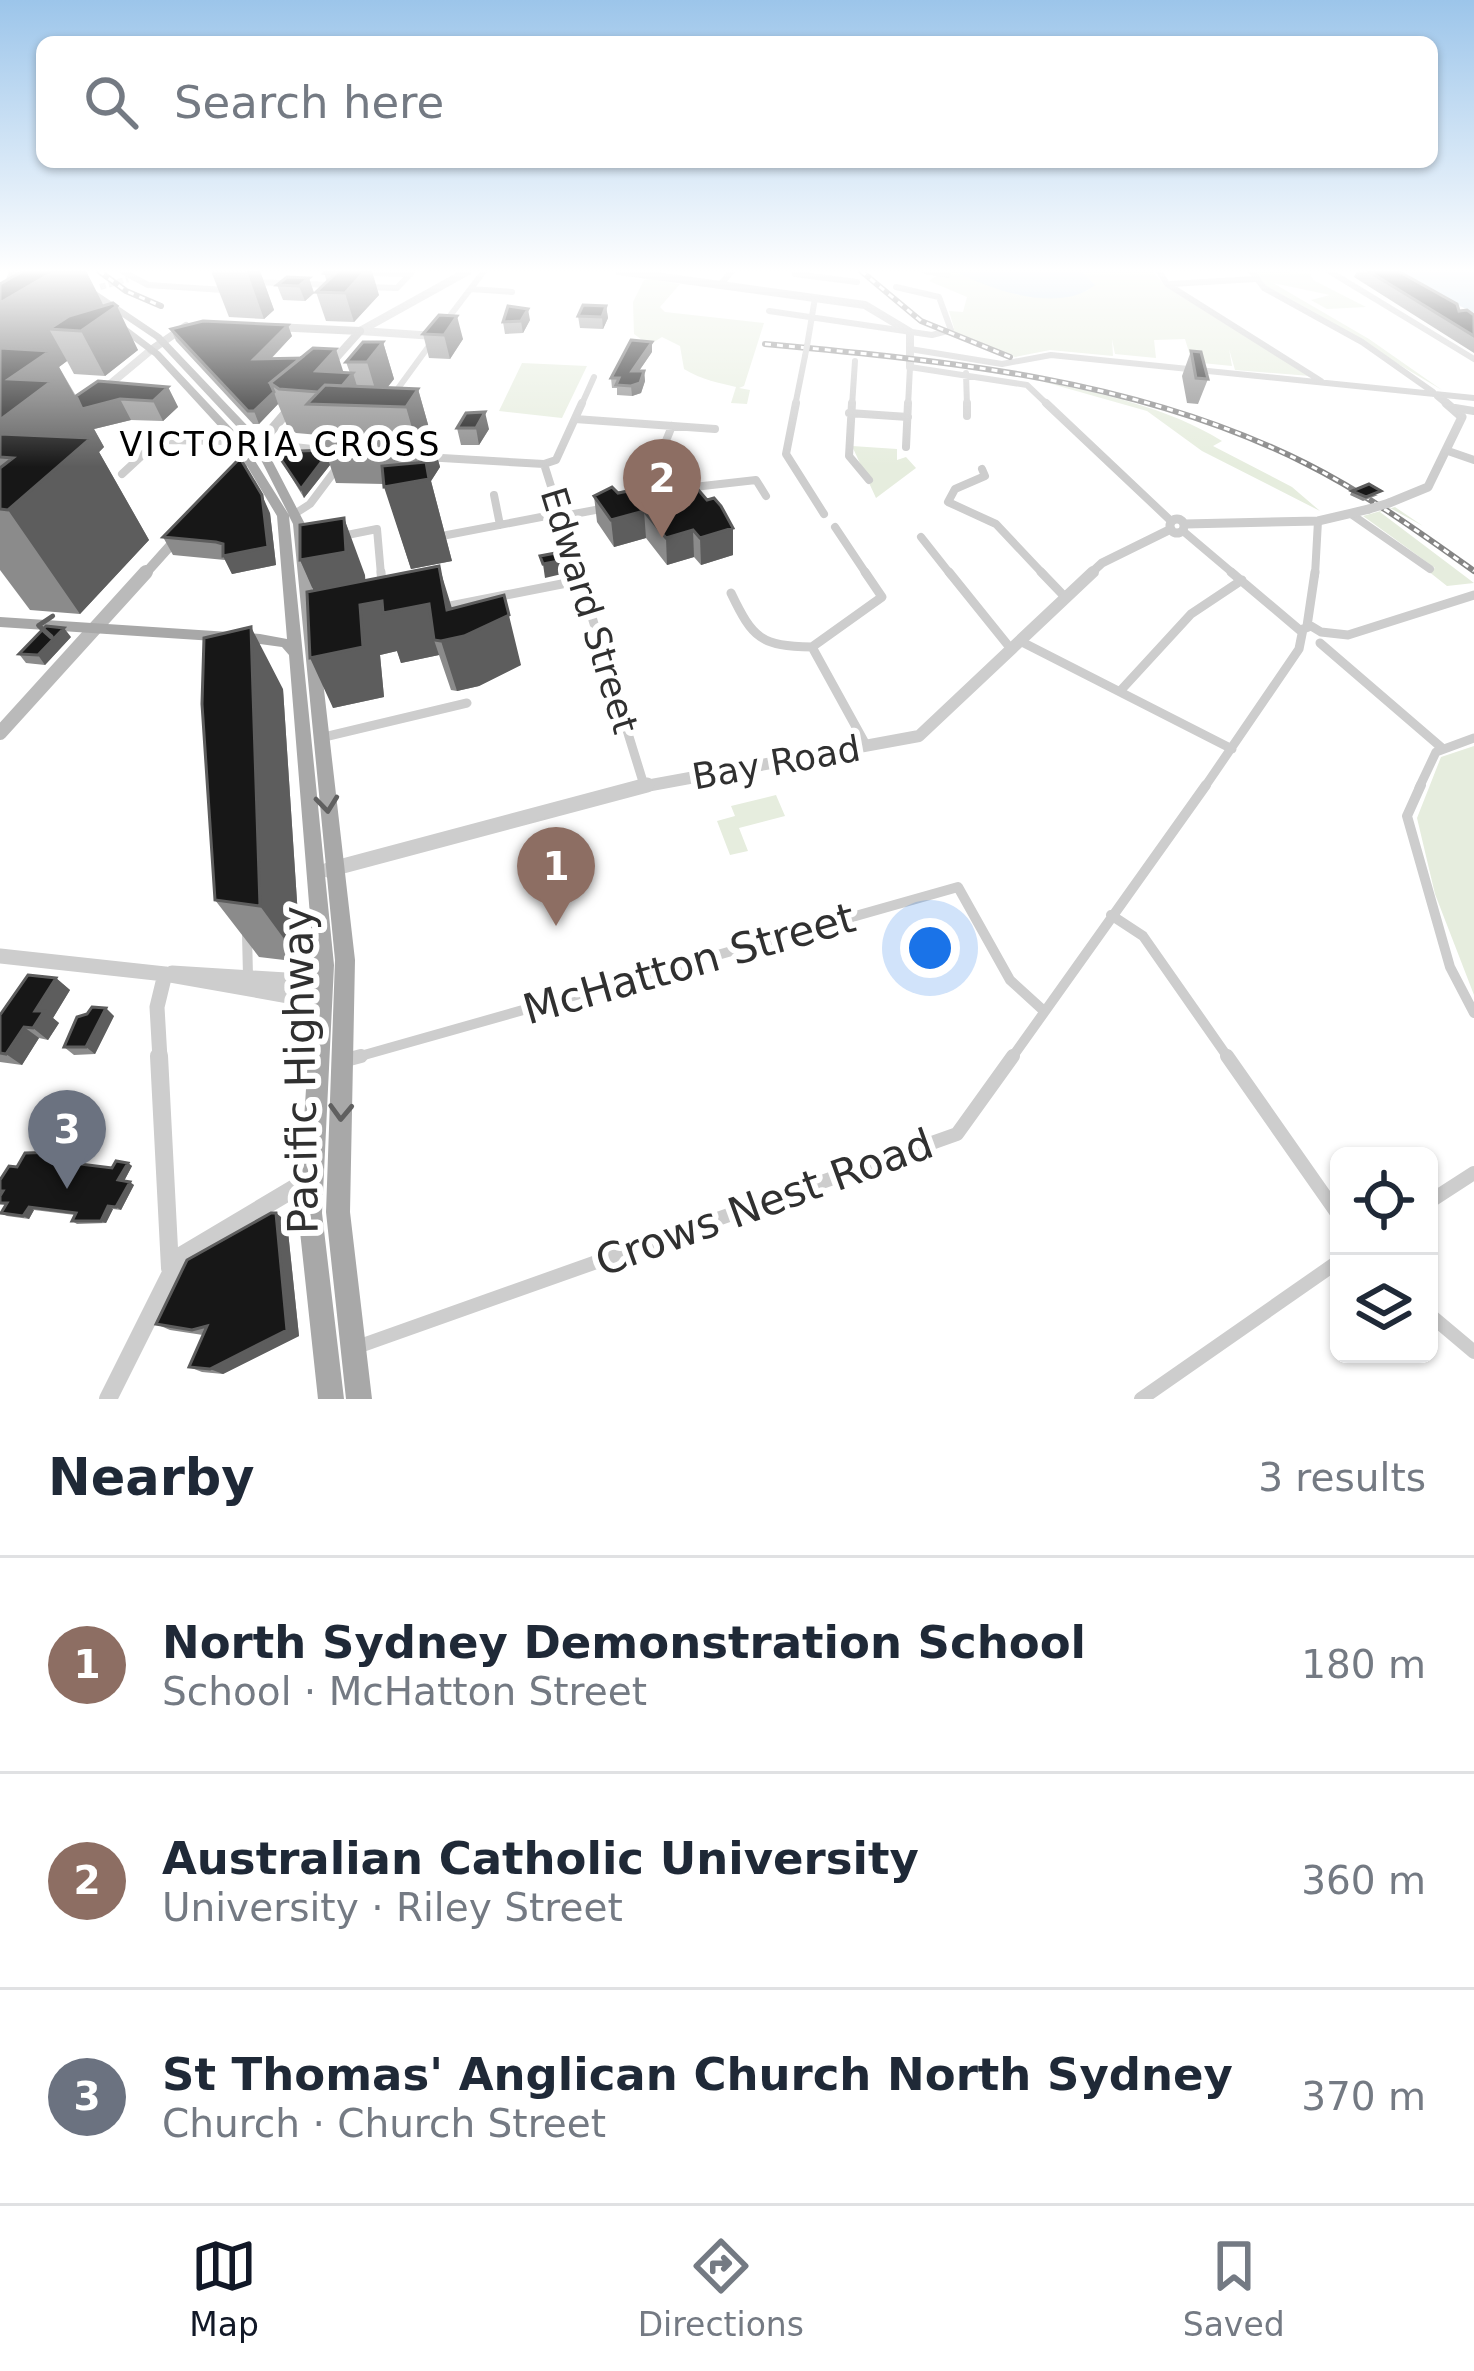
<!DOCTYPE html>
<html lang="en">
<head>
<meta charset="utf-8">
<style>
  :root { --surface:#fff; --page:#f6f6f7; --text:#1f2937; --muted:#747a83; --line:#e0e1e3; --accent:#111827 }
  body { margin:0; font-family:"DejaVu Sans",sans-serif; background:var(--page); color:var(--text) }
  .controls { position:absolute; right:36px; bottom:36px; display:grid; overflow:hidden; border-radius:18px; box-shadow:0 3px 9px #0004 }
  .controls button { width:108px; height:108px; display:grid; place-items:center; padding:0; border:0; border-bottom:3px solid var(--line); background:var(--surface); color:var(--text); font:60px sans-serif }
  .you { position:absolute; left:930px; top:948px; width:42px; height:42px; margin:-30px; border:9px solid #fff; border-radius:50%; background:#1a73e8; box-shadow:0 0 0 18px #1a73e833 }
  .badge { display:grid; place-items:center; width:78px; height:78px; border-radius:50%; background:var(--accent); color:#fff; font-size:39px; font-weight:700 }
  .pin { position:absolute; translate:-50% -99px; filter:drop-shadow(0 3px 6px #0008) }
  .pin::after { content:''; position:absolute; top:63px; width:42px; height:36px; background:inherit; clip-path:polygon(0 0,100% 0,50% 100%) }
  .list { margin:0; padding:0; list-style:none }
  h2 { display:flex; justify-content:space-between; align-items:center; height:156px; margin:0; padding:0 48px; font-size:51px }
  h2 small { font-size:39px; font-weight:400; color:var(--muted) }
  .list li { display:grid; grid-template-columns:78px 1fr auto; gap:36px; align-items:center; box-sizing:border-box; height:216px; padding:0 48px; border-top:3px solid var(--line) }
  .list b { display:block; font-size:45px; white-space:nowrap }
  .list p { margin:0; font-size:39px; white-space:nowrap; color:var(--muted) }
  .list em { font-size:39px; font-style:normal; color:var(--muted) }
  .icon { flex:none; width:66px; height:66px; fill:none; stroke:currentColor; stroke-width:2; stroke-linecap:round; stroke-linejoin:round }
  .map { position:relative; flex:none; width:1474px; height:1399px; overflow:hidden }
  .search { position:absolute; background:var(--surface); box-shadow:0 3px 9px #0004; left:36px; right:36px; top:36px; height:132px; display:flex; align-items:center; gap:30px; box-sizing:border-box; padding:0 42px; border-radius:18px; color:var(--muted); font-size:45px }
  .sheet { height:804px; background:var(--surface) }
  nav { display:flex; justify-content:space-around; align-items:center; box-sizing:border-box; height:168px; border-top:3px solid var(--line); background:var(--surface); font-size:33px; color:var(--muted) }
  nav a { display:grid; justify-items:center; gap:6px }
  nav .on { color:var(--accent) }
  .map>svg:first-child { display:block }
</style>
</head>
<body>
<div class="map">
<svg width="1474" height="1399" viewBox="0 0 1474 1399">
  <rect width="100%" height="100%" fill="#fff"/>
  <path fill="#e6edde" d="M 955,271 L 1018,295 L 1087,291 L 1094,284 L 1081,271 L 1153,271 L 1165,286 L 1310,376 L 1235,370 L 1229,349 L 1232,366 L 1192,362 L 1185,339 L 1154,340 L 1156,358 L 1115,354 L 1112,339 L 1113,356 L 1050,350 L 1015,357 L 950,332 L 954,328 L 949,311 L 963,312 L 967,297 L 929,281 L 942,272 Z
    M 1254,271 L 1310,273 L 1313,280 L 1366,307 L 1327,309 L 1311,300 L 1330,295 L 1273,283 L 1369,339 L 1442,390 L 1261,283 Z
    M 649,279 L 680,284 L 660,307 L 665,312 L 764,323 L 744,386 L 739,388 L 750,390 L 747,404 L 731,403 L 736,387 C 720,383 702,380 684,369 L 680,346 L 662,337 L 649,345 L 634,334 L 633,302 L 644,280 Z
    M 522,363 L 587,366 L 562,418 L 499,411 Z
    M 1041,381 C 1103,394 1167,407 1222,441 L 1213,446 L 1292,487 L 1320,511 L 1202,451 L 1147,411 Z
    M 852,446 L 897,449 L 897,460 L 906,457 L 916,468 L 876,498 Z
    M 1395,507 L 1423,526 L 1390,508 L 1380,512 L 1474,583 L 1447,586 L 1428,571 L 1435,568 L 1363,516 Z
    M 1474,746 L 1474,995 L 1435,894 L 1417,818 L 1441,757 Z
    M 776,795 L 785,816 L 739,828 L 748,851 L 730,855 L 717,821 L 735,816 L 731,806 Z"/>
  <path fill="#cbdfec" d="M 955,271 L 1081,271 L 1095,285 C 1060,314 990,290 955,271 Z
    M 1390,271 L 1474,271 L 1474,313 Z"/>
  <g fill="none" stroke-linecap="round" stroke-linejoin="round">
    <path stroke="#d6d6d6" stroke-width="6" stroke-dasharray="6 3" stroke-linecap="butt" d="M 100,287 L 128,279"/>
    <path stroke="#cdcdcd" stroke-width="6" d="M 157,441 L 228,442"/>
    <path stroke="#cdcdcd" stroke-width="6" d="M 122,271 L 148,285 L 224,290
      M 925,271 L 948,275
      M 1159,271 L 1167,284 L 1321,381
      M 1251,271 L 1264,288 L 1362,342 L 1433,392
      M 1329,271 L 1474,359
      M 376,273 L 410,274
      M 795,274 L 857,282
      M 253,282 L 332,285
      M 1171,284 L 1255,279
      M 720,285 L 732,271
      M 367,287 L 397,288 L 413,271
      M 471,289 L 512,292
      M 769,311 L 932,335 L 951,330 L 939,297 L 896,287
      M 443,325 L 484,271
      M 807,346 L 815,298
      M 910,349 L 1002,364 L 1051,355 L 1474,398
      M 966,373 L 967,406
      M 391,398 L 434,339
      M 581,406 L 594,377
      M 795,406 L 805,356
      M 852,406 L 855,361
      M 908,406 L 910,367 L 1027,385 L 1049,406"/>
    <path stroke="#cdcdcd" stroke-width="8" d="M 796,403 L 786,454 L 824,514
      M 852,403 L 849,456 L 869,480
      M 967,403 L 967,416
      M 1046,403 L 1171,521
      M 1455,408 L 1474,411
      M 849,413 L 908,417
      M 575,419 L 715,429
      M 258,443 L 330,451
      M 906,447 L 908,403
      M 1448,451 L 1474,460
      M 425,457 L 544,464 L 556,460 L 582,403
      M 657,463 L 672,426
      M 544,464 L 579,575
      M 982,469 L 985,476 L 955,489 L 948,502 L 996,524 L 1044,575
      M 122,474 L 149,449 L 149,441
      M 685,488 L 756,480 L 766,496
      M 494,495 L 500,525
      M 296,513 L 310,504 L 340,464
      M 1351,514 L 1430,569
      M 563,516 L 606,508
      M 835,527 L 867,575
      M 1183,531 L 1235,575
      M 447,535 L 562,513
      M 342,536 L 377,529 L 381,575
      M 921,537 L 951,575
      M 1315,575 L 1318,521"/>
    <path stroke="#cdcdcd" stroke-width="9" d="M 381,572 L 382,584
      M 578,572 L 644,785
      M 949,572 L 1011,649
      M 1041,572 L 1065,597
      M 1231,572 L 1302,632
      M 731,593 C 753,639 761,646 812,647 L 866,745
      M 440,608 L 582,580
      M 1307,626 L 1315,572
      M 1321,632 L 1348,635 L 1474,595
      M 1020,641 L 1232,749
      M 1320,643 L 1442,748
      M 812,647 L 882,597 L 865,572
      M 1122,689 L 1191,614 L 1242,580
      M 320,738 L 467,703
      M 1204,788 L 1299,649 L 1303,629 L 1311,626 L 1321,632
      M 1419,788 L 1436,752 L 1474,738"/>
    <path stroke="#cdcdcd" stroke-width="10" d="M 1421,785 L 1407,816 L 1450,967 L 1474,1013
      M 1111,915 L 1143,936 L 1229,1059
      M 247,934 L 248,976
      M 350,1059 L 958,887 L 1010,980 L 1044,1011
      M 1011,1059 L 1206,785"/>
    <path stroke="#cdcdcd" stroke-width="14" d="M 1227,1056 L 1339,1216
      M 342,1061 L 361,1056
      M 1429,1202 L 1474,1173
      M 1429,1314 L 1474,1352
      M 357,1347 L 957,1134 L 1013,1056
      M 1141,1399 L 1339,1261"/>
    <path stroke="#cdcdcd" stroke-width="8" d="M 619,271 L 865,305 L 910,332 L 910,367
      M 360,331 L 468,271
      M 360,331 L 435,336
      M 103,390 L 151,350
      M 1438,396 L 1450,406"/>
    <path stroke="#cdcdcd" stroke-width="9" d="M 1389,503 L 1428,487 L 1462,417 L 1446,403
      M1170 526a7 7 0 1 1 14 0a7 7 0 1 1-14 0Z
      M 1185,524 L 1318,521 L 1369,509
      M 1089,575 L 1102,563 L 1171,529"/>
    <path stroke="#cdcdcd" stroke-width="12" d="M 635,788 L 919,736 L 1093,572"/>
    <path stroke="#cdcdcd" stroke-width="15" d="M 328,870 L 647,785
      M 0,956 L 165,974 L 322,1002
      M 172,973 L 286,980 L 324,978
      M 160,1059 L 157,1007 L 165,974"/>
    <path stroke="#cdcdcd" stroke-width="18" d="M 159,1056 L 170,1268
      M 108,1399 L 179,1257 L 310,1179"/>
    <path stroke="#bababa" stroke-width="8" d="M 274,327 L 360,331
      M 151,350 L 186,326
      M 327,368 L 360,331"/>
    <path stroke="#bababa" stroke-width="10" d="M 240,467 L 292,406
      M 144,575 L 178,537"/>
    <path stroke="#bababa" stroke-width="14" d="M 0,733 L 146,572"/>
    <path fill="#a8a8a8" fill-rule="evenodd" d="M 81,285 L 87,285 L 161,335 L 262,441 L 305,524 L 355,960 L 350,1212 L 372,1399 L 346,1399 L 326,1212 L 335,960 L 293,524 L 289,516 L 334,965 L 322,1213 L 344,1399 L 318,1399 L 298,1213 L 314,965 L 289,655 L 282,647 L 260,644 L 0,627 L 0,617 L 260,634 L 287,639 L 277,516 L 232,441 L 154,356 L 113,325 L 113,321 L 119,321 L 160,352 L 240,437 L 289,515 L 253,444 L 155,339 L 81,289 Z"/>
    <path fill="#979797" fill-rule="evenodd" d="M 9,271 L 18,271 L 9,289 L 3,289 Z"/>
    <defs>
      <path id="rail" d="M 99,271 L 126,291 L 161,306
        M 861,271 L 921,321 L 1010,357
        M 765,344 C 950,361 1137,379 1305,463 C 1365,493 1419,532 1474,571"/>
    </defs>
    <use href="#rail" stroke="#858585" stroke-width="6"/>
    <use href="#rail" stroke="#fff" stroke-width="3" stroke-dasharray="6" stroke-linecap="butt"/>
    <path stroke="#cdcdcd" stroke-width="6" d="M 805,356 L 807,346"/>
    <path stroke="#cdcdcd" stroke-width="9" d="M 1369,509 L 1389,503"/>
  </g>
  <path fill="#8b8b8b" d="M 86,271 L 103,306 L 138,350 L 105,376 L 74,374 L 67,361 L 59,367 L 76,396 L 168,387 L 178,407 L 163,421 L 131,420 L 94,429 L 104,447 L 99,452 L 149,540 L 80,614 L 30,610 L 0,570 L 0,284 Z
    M 211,271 L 260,271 L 274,310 L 264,319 L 229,317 Z
    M 326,271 L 379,295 L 354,322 L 326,321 L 316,292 L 327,282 L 324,273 Z
    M 1357,271 L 1398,272 L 1459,311 L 1474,315 L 1474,353 L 1354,277 Z
    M 309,278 L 314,293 L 305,301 L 283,300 L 277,285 Z
    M 606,306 L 608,318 L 603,329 L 580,328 L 578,316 Z
    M 439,315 L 463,339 L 450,359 L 429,358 L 423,334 Z
    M 530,320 L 523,333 L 505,334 L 503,322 Z
    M 171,329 L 292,336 L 271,359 L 344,372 L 350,373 L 346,362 L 383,342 L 394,379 L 387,388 L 418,389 L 440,467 L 431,481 L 452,561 L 411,569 L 384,484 L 336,483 L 330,465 L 304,498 L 276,452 L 324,450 L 319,435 L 296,433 L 287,426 L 278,404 L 259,424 L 253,424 L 176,341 Z
    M 1191,351 L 1208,379 L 1198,404 L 1187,403 L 1182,376 Z
    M 652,352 L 639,371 L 644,371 L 645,381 L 641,393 L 632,396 L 617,395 L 617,388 L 612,388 L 611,378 Z
    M 457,428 L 489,429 L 479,445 L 461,445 Z
    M 689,479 L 733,555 L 701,565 L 694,557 L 667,565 L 646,538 L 614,547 L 597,522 L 594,496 Z
    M 1352,491 L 1378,495 L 1363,501 L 1350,495 Z
    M 270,513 L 276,565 L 232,574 L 225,560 L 173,555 L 163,537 Z
    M 344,518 L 365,580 L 452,609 L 521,665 L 479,686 L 457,691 L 451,690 L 439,655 L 401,663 L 397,651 L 380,655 L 384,697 L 333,708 L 314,590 L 300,560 Z
    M 71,637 L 45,665 L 26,663 L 19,654 Z
    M 283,689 L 301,962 L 259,957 L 215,900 Z
    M 56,978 L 70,990 L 53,1018 L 59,1023 L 48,1040 L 39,1038 L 22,1065 L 0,1062 L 0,1015 Z
    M 87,1014 L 114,1016 L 95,1054 L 74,1055 L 64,1047 Z
    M 61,1152 L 66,1155 L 62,1162 L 112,1168 L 128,1163 L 132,1166 L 124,1181 L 134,1185 L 121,1210 L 113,1209 L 106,1223 L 77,1224 L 72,1221 L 75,1215 L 34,1210 L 29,1219 L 7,1216 L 1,1213 L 6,1205 L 0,1204 L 2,1193 L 0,1193 L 0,1180 L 17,1167 Z
    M 276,1213 L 287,1222 L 299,1336 L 223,1374 L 202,1372 L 189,1367 L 203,1335 L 170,1330 L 156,1324 Z"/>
  <path fill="#5d5d5d" d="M 60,271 L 86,271 L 107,312 L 117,306 L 138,350 L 105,376 L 81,331 L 49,329 L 67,361 L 59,367 L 82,409 L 120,399 L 131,420 L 94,429 L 104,447 L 99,452 L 149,540 L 80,614 L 8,510 L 13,458 L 0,457 L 0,303 L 46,276 Z
    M 247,271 L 260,271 L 274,310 L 264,319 Z
    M 365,271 L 372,271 L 379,295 L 354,322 L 345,293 Z
    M 309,278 L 314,293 L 305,301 L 299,286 Z
    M 606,306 L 608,318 L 603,329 L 602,317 Z
    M 528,309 L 530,320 L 523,333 L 521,321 Z
    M 457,316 L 463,339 L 450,359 L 444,335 Z
    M 288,325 L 292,336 L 259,371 L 254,359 Z
    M 383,342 L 394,379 L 378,399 L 367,362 Z
    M 652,342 L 652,352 L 632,381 L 632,371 Z
    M 336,349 L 346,380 L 353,373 L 363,406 L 316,371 Z
    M 644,371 L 645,381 L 641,393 L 632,396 L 631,386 Z
    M 168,387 L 178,407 L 163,421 L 153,401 Z
    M 418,389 L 440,467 L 431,481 L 452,561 L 411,569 L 384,487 L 427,480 L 406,407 Z
    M 274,392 L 278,404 L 259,424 L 254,411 Z
    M 485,412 L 489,429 L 479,445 L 476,428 Z
    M 326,456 L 330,465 L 304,498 L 301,489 Z
    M 262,495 L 270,513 L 276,565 L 232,574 L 223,556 Z
    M 644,511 L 646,538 L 614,547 L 611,520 Z
    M 344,518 L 365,575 L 367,603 L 382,601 L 429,604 L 447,610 L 439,566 L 454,615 L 504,595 L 521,665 L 479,686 L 457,691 L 441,641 L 434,640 L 439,655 L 401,663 L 397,651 L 380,655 L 384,697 L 333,708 L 310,658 L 325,617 L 300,560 Z
    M 733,528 L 733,555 L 701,565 L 700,538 Z
    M 693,530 L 694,557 L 667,565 L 666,538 Z
    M 564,560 L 566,573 L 545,578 L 543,564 Z
    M 251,627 L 283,689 L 301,962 L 260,906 Z
    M 64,628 L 71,637 L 45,665 L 38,655 Z
    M 56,978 L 70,990 L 53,1018 L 59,1023 L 48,1040 L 33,1028 L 35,1011 Z
    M 106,1008 L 114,1016 L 95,1054 L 86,1047 Z
    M 24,1027 L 39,1038 L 22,1065 L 6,1054 Z
    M 128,1163 L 132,1166 L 123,1183 L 118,1180 Z
    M 130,1182 L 134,1185 L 121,1210 L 116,1207 Z
    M 108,1206 L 113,1209 L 106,1223 L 101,1221 Z
    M 29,1207 L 34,1210 L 29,1219 L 23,1216 Z
    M 276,1213 L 287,1222 L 299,1336 L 223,1374 L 210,1369 Z"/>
  <path fill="#171717" stroke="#5d5d5d" stroke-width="3" d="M 23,271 L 60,271 L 46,276 L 0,303 L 0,284 Z
    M 326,271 L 365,271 L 345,293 L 316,292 L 335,274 L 324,273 Z
    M 1368,271 L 1398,271 L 1457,304 L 1459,311 L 1467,310 L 1474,315 L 1474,336 Z
    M 287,277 L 309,278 L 299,286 L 277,285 Z
    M 113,303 L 117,306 L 81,331 L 49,329 L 69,316 Z
    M 583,305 L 606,306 L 602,317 L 578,316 Z
    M 508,306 L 528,309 L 521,321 L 503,322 Z
    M 439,315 L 457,316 L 444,335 L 423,334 Z
    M 203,321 L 288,325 L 254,359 L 301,358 L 270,383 L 274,392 L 254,411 L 248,411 L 171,329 Z
    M 631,340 L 652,342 L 632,371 L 644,371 L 640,383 L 631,386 L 616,385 L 619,378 L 611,378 Z
    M 363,342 L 383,342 L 367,362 L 346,362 Z
    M 0,348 L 50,351 L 9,379 L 52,381 L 0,420 Z
    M 313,348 L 336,349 L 316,371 L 353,373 L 342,386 L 325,385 L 318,392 L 279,389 L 270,383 Z
    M 1191,351 L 1201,352 L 1208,379 L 1196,378 Z
    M 98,381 L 168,387 L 153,401 L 120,399 L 82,409 L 76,396 Z
    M 325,385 L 418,389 L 406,407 L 307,404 Z
    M 485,412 L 476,428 L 457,428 L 466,413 Z
    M 0,434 L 91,438 L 8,510 L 0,509 L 0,468 L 13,458 L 0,457 Z
    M 324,450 L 326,456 L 301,489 L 276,452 Z
    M 240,458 L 262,495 L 268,547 L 223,556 L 223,544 L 216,542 L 163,537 Z
    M 426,462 L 429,479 L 384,487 L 382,466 Z
    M 689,479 L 707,500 L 714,498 L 721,506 L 733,528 L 700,538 L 693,530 L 666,538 L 644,511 L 611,520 L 594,496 L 612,487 L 618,493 Z
    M 1369,484 L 1381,491 L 1366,497 L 1352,491 Z
    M 344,518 L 346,552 L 300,560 L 300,525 Z
    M 561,552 L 564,560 L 543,564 L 540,556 Z
    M 439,566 L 447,610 L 504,595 L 509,615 L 464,636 L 441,641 L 434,640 L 429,604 L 383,613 L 382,601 L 360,605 L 363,647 L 310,658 L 307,592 Z
    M 46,626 L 64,628 L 38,655 L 19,654 Z
    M 251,627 L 253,692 L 260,906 L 215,900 L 202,704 L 204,638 Z
    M 28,975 L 56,978 L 35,1011 L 44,1011 L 33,1028 L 24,1027 L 6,1054 L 0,1053 L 0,1015 Z
    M 92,1007 L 106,1008 L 86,1047 L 64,1047 L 77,1017 L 87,1014 Z
    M 61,1152 L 56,1161 L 112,1168 L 116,1161 L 128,1163 L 118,1180 L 130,1182 L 116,1207 L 108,1206 L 101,1221 L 72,1221 L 76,1213 L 29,1207 L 23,1216 L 1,1213 L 7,1203 L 0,1203 L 0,1196 L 3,1191 L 0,1191 L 0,1180 L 9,1166 L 17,1167 L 25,1153 Z
    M 271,1213 L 276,1213 L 287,1330 L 210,1369 L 189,1367 L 207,1326 L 192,1330 L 156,1324 L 187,1260 Z"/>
  <defs><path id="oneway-chevron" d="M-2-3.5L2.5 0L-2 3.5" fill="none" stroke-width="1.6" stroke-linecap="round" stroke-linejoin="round" transform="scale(3)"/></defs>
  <g stroke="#606060">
    <use href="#oneway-chevron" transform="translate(46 626) rotate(-176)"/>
    <use href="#oneway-chevron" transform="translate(327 804) rotate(84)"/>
    <use href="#oneway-chevron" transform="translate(341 1112) rotate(92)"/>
  </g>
  <linearGradient id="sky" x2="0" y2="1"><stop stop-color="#9cc5ea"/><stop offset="0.58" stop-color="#fff"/><stop offset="1" stop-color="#fff" stop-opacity="0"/></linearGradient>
  <rect width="1474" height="467" fill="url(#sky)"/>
  <g text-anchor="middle" stroke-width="12" stroke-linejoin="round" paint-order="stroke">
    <g font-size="33" letter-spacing="3" fill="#000" stroke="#fff">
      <text x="281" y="456">VICTORIA CROSS</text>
    </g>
    <g font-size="36" fill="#303030" stroke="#fff">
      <text transform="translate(590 610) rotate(73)" y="13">Edward Street</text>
      <text transform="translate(776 762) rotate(-10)" y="13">Bay Road</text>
    </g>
    <g font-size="42" fill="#303030" stroke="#fff">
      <text transform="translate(689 963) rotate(-16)" y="15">McHatton Street</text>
      <text transform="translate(300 1070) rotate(-91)" y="15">Pacific Highway</text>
      <text transform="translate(764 1202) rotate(-20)" y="15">Crows Nest Road</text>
    </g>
  </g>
</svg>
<div class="controls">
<button><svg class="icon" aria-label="locate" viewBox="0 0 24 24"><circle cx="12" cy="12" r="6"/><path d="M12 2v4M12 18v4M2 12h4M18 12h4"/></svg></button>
<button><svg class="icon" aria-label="layers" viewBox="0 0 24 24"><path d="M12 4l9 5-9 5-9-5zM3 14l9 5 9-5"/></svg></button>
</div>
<div class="you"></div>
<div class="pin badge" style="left:556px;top:926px;background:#8d6e63">1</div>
<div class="pin badge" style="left:662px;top:538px;background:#8d6e63">2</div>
<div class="pin badge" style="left:67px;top:1189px;background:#6b7280">3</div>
<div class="search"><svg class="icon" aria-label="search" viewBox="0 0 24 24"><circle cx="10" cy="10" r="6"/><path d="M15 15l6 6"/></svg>Search here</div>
</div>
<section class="sheet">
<h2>Nearby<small>3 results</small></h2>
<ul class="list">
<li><span class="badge" style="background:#8d6e63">1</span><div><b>North Sydney Demonstration School</b><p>School · McHatton Street</p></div><em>180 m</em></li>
<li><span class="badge" style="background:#8d6e63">2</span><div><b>Australian Catholic University</b><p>University · Riley Street</p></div><em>360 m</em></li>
<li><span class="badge" style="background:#6b7280">3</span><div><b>St Thomas' Anglican Church North Sydney</b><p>Church · Church Street</p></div><em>370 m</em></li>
</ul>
</section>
<nav>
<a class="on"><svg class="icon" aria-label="map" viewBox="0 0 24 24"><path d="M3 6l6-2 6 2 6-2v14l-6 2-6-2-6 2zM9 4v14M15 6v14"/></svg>Map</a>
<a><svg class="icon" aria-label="directions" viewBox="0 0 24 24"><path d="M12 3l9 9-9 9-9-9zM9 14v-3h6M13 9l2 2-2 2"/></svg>Directions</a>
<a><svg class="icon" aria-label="saved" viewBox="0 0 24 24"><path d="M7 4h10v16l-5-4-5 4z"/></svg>Saved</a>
</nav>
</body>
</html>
